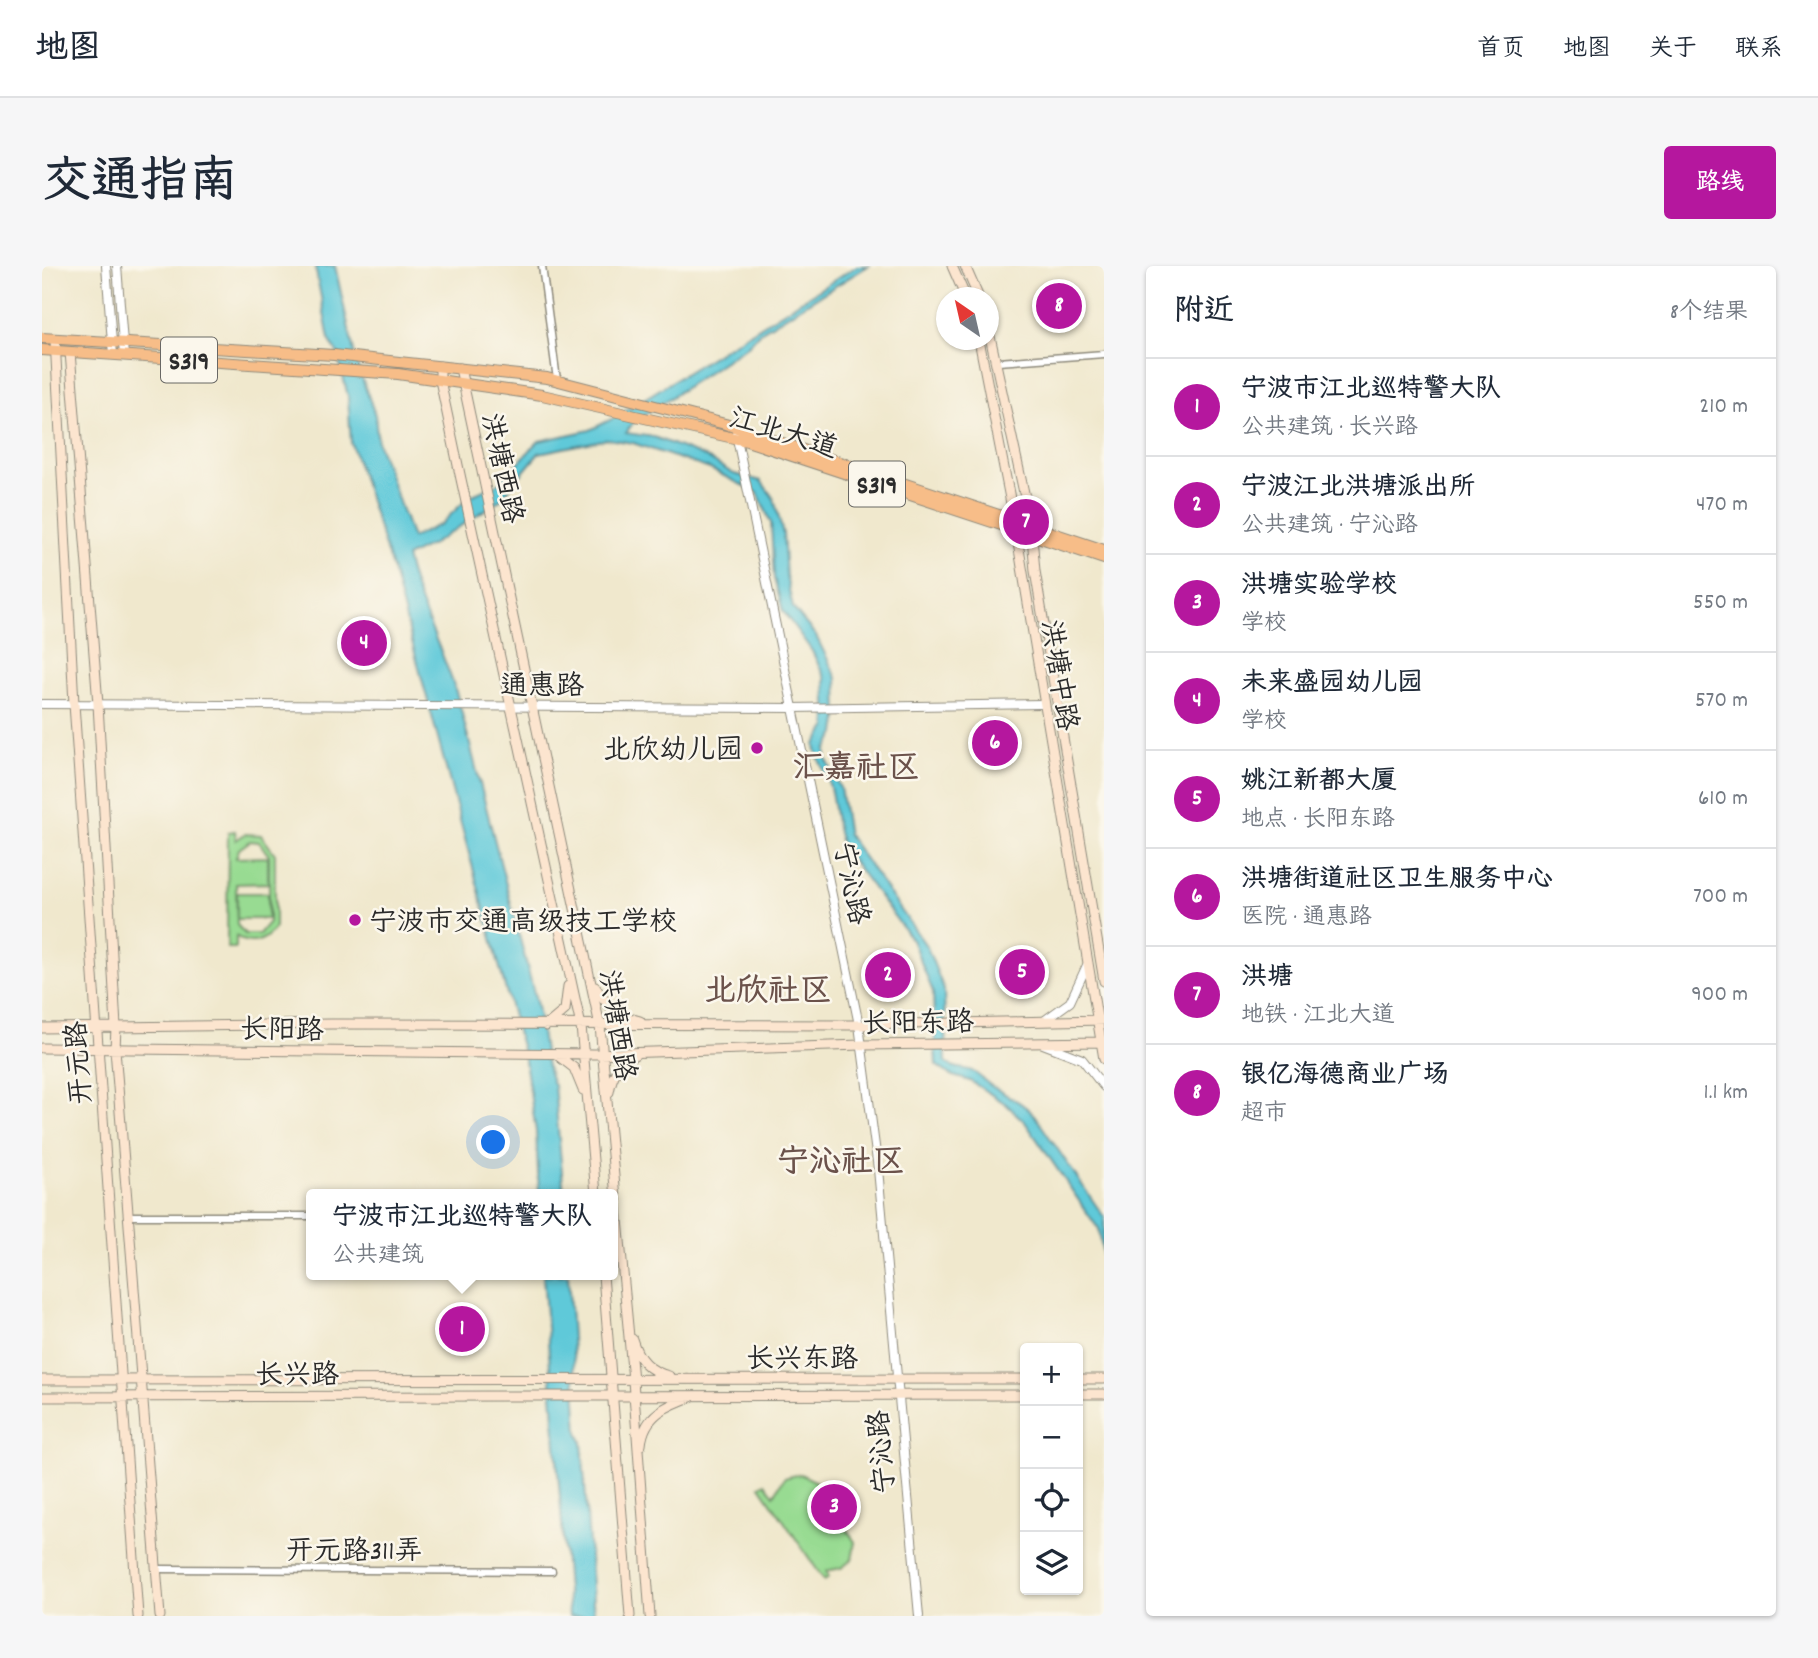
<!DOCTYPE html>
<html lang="zh">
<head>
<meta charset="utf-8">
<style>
  :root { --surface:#fff; --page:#f6f6f7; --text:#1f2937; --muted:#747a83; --line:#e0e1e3; --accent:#b5179e }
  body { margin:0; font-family:Dekko,"LXGW WenKai TC",sans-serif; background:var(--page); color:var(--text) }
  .controls { position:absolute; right:21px; bottom:21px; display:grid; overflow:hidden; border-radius:7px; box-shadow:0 2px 5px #0004 }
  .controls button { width:63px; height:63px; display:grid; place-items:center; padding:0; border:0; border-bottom:2px solid var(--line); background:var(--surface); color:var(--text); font:35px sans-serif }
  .compass { position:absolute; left:894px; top:21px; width:63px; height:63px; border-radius:50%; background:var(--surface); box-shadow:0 2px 5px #0004; rotate:326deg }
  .you { position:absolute; left:452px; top:877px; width:24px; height:24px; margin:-18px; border:5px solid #fff; border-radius:50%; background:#1a73e8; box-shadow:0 0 0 10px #1a73e833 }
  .badge { display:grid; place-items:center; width:46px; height:46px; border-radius:50%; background:var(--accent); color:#fff; font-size:23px; font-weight:700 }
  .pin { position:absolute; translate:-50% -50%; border:4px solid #fff; box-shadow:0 2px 7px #0006 }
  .popup { position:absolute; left:264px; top:923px; width:312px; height:91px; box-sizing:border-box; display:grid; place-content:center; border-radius:7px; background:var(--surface); filter:drop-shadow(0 2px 5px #0005); font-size:23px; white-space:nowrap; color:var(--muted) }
  .popup b { font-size:26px; color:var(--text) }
  .popup::after { content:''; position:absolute; left:50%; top:100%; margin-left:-14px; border:14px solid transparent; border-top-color:var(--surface) }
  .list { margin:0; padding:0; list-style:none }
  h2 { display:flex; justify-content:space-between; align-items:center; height:91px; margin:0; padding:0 28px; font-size:30px }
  h2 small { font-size:23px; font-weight:400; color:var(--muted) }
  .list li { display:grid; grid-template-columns:46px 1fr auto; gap:21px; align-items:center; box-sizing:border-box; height:98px; padding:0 28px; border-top:2px solid var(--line) }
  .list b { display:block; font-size:26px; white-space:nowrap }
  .list p { margin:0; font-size:23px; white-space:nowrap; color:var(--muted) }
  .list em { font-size:23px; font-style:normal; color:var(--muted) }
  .icon { flex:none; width:38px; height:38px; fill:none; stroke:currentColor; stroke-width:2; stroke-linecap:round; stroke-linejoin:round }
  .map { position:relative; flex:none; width:1062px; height:1350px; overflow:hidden; border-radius:7px }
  header { display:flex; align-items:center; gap:42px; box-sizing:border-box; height:98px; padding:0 35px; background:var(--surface); border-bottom:2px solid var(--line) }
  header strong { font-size:33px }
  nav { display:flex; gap:38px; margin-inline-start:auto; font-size:24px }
  .intro { display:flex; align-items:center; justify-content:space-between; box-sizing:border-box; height:168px; padding:0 42px }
  h1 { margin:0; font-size:49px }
  .button { padding:18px 32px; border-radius:7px; background:var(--accent); color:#fff; font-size:24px; font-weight:700 }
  main { display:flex; gap:42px; padding:0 42px }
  aside { flex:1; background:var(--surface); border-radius:7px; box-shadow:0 2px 5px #0004 }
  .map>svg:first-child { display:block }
</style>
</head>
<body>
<header>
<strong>地图</strong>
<nav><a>首页</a><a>地图</a><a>关于</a><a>联系</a></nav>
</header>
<div class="intro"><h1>交通指南</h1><a class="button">路线</a></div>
<main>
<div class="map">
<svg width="1062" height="1350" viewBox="0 0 1062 1350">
  <rect width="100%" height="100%" fill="#fbf7ec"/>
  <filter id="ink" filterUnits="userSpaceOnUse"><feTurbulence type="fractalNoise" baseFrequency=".0143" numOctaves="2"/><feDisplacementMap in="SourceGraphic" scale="14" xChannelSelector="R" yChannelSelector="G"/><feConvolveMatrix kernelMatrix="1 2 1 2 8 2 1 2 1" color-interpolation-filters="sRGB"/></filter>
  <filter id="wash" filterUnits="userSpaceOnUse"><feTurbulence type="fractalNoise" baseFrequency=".00686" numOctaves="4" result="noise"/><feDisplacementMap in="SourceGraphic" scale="28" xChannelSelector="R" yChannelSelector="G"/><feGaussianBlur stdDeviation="1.57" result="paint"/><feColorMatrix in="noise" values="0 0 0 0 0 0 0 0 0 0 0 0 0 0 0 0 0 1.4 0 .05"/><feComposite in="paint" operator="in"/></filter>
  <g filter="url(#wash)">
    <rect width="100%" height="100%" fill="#f0e8cd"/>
    <path fill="#98db92" stroke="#62835e" stroke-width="2" fill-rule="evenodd" d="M 193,565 L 194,574 L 203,568 L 219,569 L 233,588 L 233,661 C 224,676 208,681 194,670 L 194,682 L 185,682 L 186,566 ZM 208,575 L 217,576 L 227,590 L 227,656 L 217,668 L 203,668 L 195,659 L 194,618 L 226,617 L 226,591 L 194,592 L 197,583 Z
      M 195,627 L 226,627 L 226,653 L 195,653 Z
      M 758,1208 L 773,1215 L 813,1276 L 810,1294 L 799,1302 L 784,1305 L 787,1311 L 782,1314 L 718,1220 L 723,1217 L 732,1229 L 742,1212 Z"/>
    <path fill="#5ec9d9" stroke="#447a82" stroke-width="2" d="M 273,0 L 293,0 L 314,95 L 333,149 L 336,178 L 370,272 L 399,258 L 428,230 L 456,218 L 497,175 L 548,164 L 570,153 L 815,0 L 826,0 L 718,66 L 706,79 L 591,157 L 584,167 L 612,171 L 663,191 L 692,208 L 719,215 L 732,233 L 741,268 L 744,310 L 751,342 L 774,370 L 795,412 L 796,454 L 794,467 L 784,484 L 784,492 L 798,522 L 806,569 L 885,681 L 902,724 L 904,796 C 912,804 921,801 930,805 C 937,809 941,814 948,819 C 964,830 979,834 993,850 L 1062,951 L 1062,996 L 1057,964 L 983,856 L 964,838 L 928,815 L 908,809 L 894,799 L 891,726 L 870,674 L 801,582 C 791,560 794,537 786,515 C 782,502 775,493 773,479 L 785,460 L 783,412 L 770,385 L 741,345 L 732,312 L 729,257 L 716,227 L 668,203 L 591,177 L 566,173 L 497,187 L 458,234 L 391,278 L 364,291 C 376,342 403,386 417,436 C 443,534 467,633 493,731 C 500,760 500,794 512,820 L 522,928 L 497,928 L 494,865 L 483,795 L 350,302 L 309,177 L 306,130 L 295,87 L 287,73 Z
      M 501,1009 L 526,1009 L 536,1166 L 540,1176 L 552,1350 L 527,1350 Z"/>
  </g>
  <g filter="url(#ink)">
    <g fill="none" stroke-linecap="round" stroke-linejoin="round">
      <defs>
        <path id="minor" d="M 500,0 L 515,114
          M 956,96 L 1062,88
          M 86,950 L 270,950
          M 115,1303 L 510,1305"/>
        <path id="tertiary" d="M 64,0 L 71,89
          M 75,0 L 82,90
          M 694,168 L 817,759 L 836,903 L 877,1350
          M 0,438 L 750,442 L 1001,438
          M 1003,754 L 1028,736 L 1046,697
          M 1001,778 L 1040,793 L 1062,821"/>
        <path id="secondary" d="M 910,0 L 924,32
          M 923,0 L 937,32
          M 946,61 L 989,259 L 993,305 L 1062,715
          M 13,73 L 32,438 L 96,1350
          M 937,74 L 972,253 L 1062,793
          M 28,86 L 56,438 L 74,761 L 73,783 L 118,1350
          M 398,100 L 398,114 L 417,204 L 539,760 L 554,928
          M 418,102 L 558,760 L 591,1114 L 608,1350
          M 553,721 L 573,748 L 598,755
          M 504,760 L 523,744 L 526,720
          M 0,762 L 289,758 L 817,759 L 1062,754
          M 0,782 L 551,788 L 819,779 L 1062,776
          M 515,789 L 532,802 L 541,824
          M 567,826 C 570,809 577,796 594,788
          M 561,1009 L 588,1350
          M 590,1073 C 596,1093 606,1105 627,1110
          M 1036,1113 L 1062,1113
          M 0,1114 L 983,1113
          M 1036,1128 L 1062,1128
          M 0,1131 L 983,1129
          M 599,1179 C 602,1148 626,1139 651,1130"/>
        <path id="primary" d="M 0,72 L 292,89 L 505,112 L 683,158 L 1062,284
          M 0,84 L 356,108 L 500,129 L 705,175 L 1062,293"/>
      </defs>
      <use href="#minor" stroke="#8e8a7c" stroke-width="9"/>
      <use href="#tertiary" stroke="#8e8a7c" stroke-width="10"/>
      <use href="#secondary" stroke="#8e8a7c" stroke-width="11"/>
      <use href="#primary" stroke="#8e8a7c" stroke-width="12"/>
      <use href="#minor" stroke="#fff" stroke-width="6"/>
      <use href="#tertiary" stroke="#fff" stroke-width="8"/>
      <use href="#secondary" stroke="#fce5cf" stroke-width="9"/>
      <use href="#primary" stroke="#f7bd88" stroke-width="10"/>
    </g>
  </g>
  <g fill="#b5179e" stroke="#fbf7ec" stroke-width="2.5">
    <circle cx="715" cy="482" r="7"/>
    <circle cx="313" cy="654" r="7"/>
  </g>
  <g text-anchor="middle" stroke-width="5" stroke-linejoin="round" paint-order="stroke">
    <g fill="#fbf7ec" stroke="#696865" stroke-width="2">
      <rect x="119" y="71.5" width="56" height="45" rx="5"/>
      <rect x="807" y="195.5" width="56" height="45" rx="5"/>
    </g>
    <g font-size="26" font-weight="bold" fill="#2b2b2b">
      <text x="147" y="103">S319</text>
      <text x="835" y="227">S319</text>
    </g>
    <g font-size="28" fill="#2b2b2b" stroke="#fbf7ec">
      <text transform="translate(742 165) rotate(17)" y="10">江北大道</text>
      <text transform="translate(462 202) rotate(78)" y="10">洪塘西路</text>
      <text transform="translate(1019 409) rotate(81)" y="10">洪塘中路</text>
      <text x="500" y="428">通惠路</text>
      <text transform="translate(811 617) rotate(78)" y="10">宁沁路</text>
      <text transform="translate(876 755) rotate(-1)" y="10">长阳东路</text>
      <text transform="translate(577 759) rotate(81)" y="10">洪塘西路</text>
      <text transform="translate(240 762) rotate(1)" y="10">长阳路</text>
      <text transform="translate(35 797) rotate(-94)" y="10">开元路</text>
      <text x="760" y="1101">长兴东路</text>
      <text x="255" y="1117">长兴路</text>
      <text transform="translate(838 1186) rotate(-95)" y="10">宁沁路</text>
      <text x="312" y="1293">开元路311弄</text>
    </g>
    <g font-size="28" fill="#2b2b2b" stroke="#fbf7ec" text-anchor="end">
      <text x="701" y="492">北欣幼儿园</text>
      <text x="327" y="664" text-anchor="start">宁波市交通高级技工学校</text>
    </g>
    <g font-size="32" font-weight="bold" fill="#6b524b" stroke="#fbf7ec">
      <text x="814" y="511">汇嘉社区</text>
      <text x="726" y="734">北欣社区</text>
      <text x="799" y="905">宁沁社区</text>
    </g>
  </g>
</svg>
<div class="controls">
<button>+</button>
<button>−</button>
<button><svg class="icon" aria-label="locate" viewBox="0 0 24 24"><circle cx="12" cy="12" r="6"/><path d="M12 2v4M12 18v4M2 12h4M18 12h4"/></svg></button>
<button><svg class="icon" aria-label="layers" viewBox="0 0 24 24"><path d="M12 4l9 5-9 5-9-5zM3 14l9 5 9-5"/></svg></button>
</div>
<svg class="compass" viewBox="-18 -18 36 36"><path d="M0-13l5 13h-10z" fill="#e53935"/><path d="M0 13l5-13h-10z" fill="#747a83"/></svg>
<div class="you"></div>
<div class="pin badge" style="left:420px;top:1063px">1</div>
<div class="popup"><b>宁波市江北巡特警大队</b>公共建筑</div>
<div class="pin badge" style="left:846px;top:709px">2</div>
<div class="pin badge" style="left:792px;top:1241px">3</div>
<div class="pin badge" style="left:322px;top:377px">4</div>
<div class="pin badge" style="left:980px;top:706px">5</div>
<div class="pin badge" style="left:953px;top:477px">6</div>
<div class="pin badge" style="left:984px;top:256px">7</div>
<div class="pin badge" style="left:1017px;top:40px">8</div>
</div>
<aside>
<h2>附近<small>8个结果</small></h2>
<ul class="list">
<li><span class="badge">1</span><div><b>宁波市江北巡特警大队</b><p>公共建筑 · 长兴路</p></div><em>210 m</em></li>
<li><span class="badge">2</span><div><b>宁波江北洪塘派出所</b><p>公共建筑 · 宁沁路</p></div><em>470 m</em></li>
<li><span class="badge">3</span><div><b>洪塘实验学校</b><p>学校</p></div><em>550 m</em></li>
<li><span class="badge">4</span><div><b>未来盛园幼儿园</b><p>学校</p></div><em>570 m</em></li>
<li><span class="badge">5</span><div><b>姚江新都大厦</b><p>地点 · 长阳东路</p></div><em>610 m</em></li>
<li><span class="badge">6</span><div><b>洪塘街道社区卫生服务中心</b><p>医院 · 通惠路</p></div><em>700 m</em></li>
<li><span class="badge">7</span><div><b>洪塘</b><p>地铁 · 江北大道</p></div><em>900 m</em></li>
<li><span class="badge">8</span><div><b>银亿海德商业广场</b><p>超市</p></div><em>1.1 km</em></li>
</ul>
</aside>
</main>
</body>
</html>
